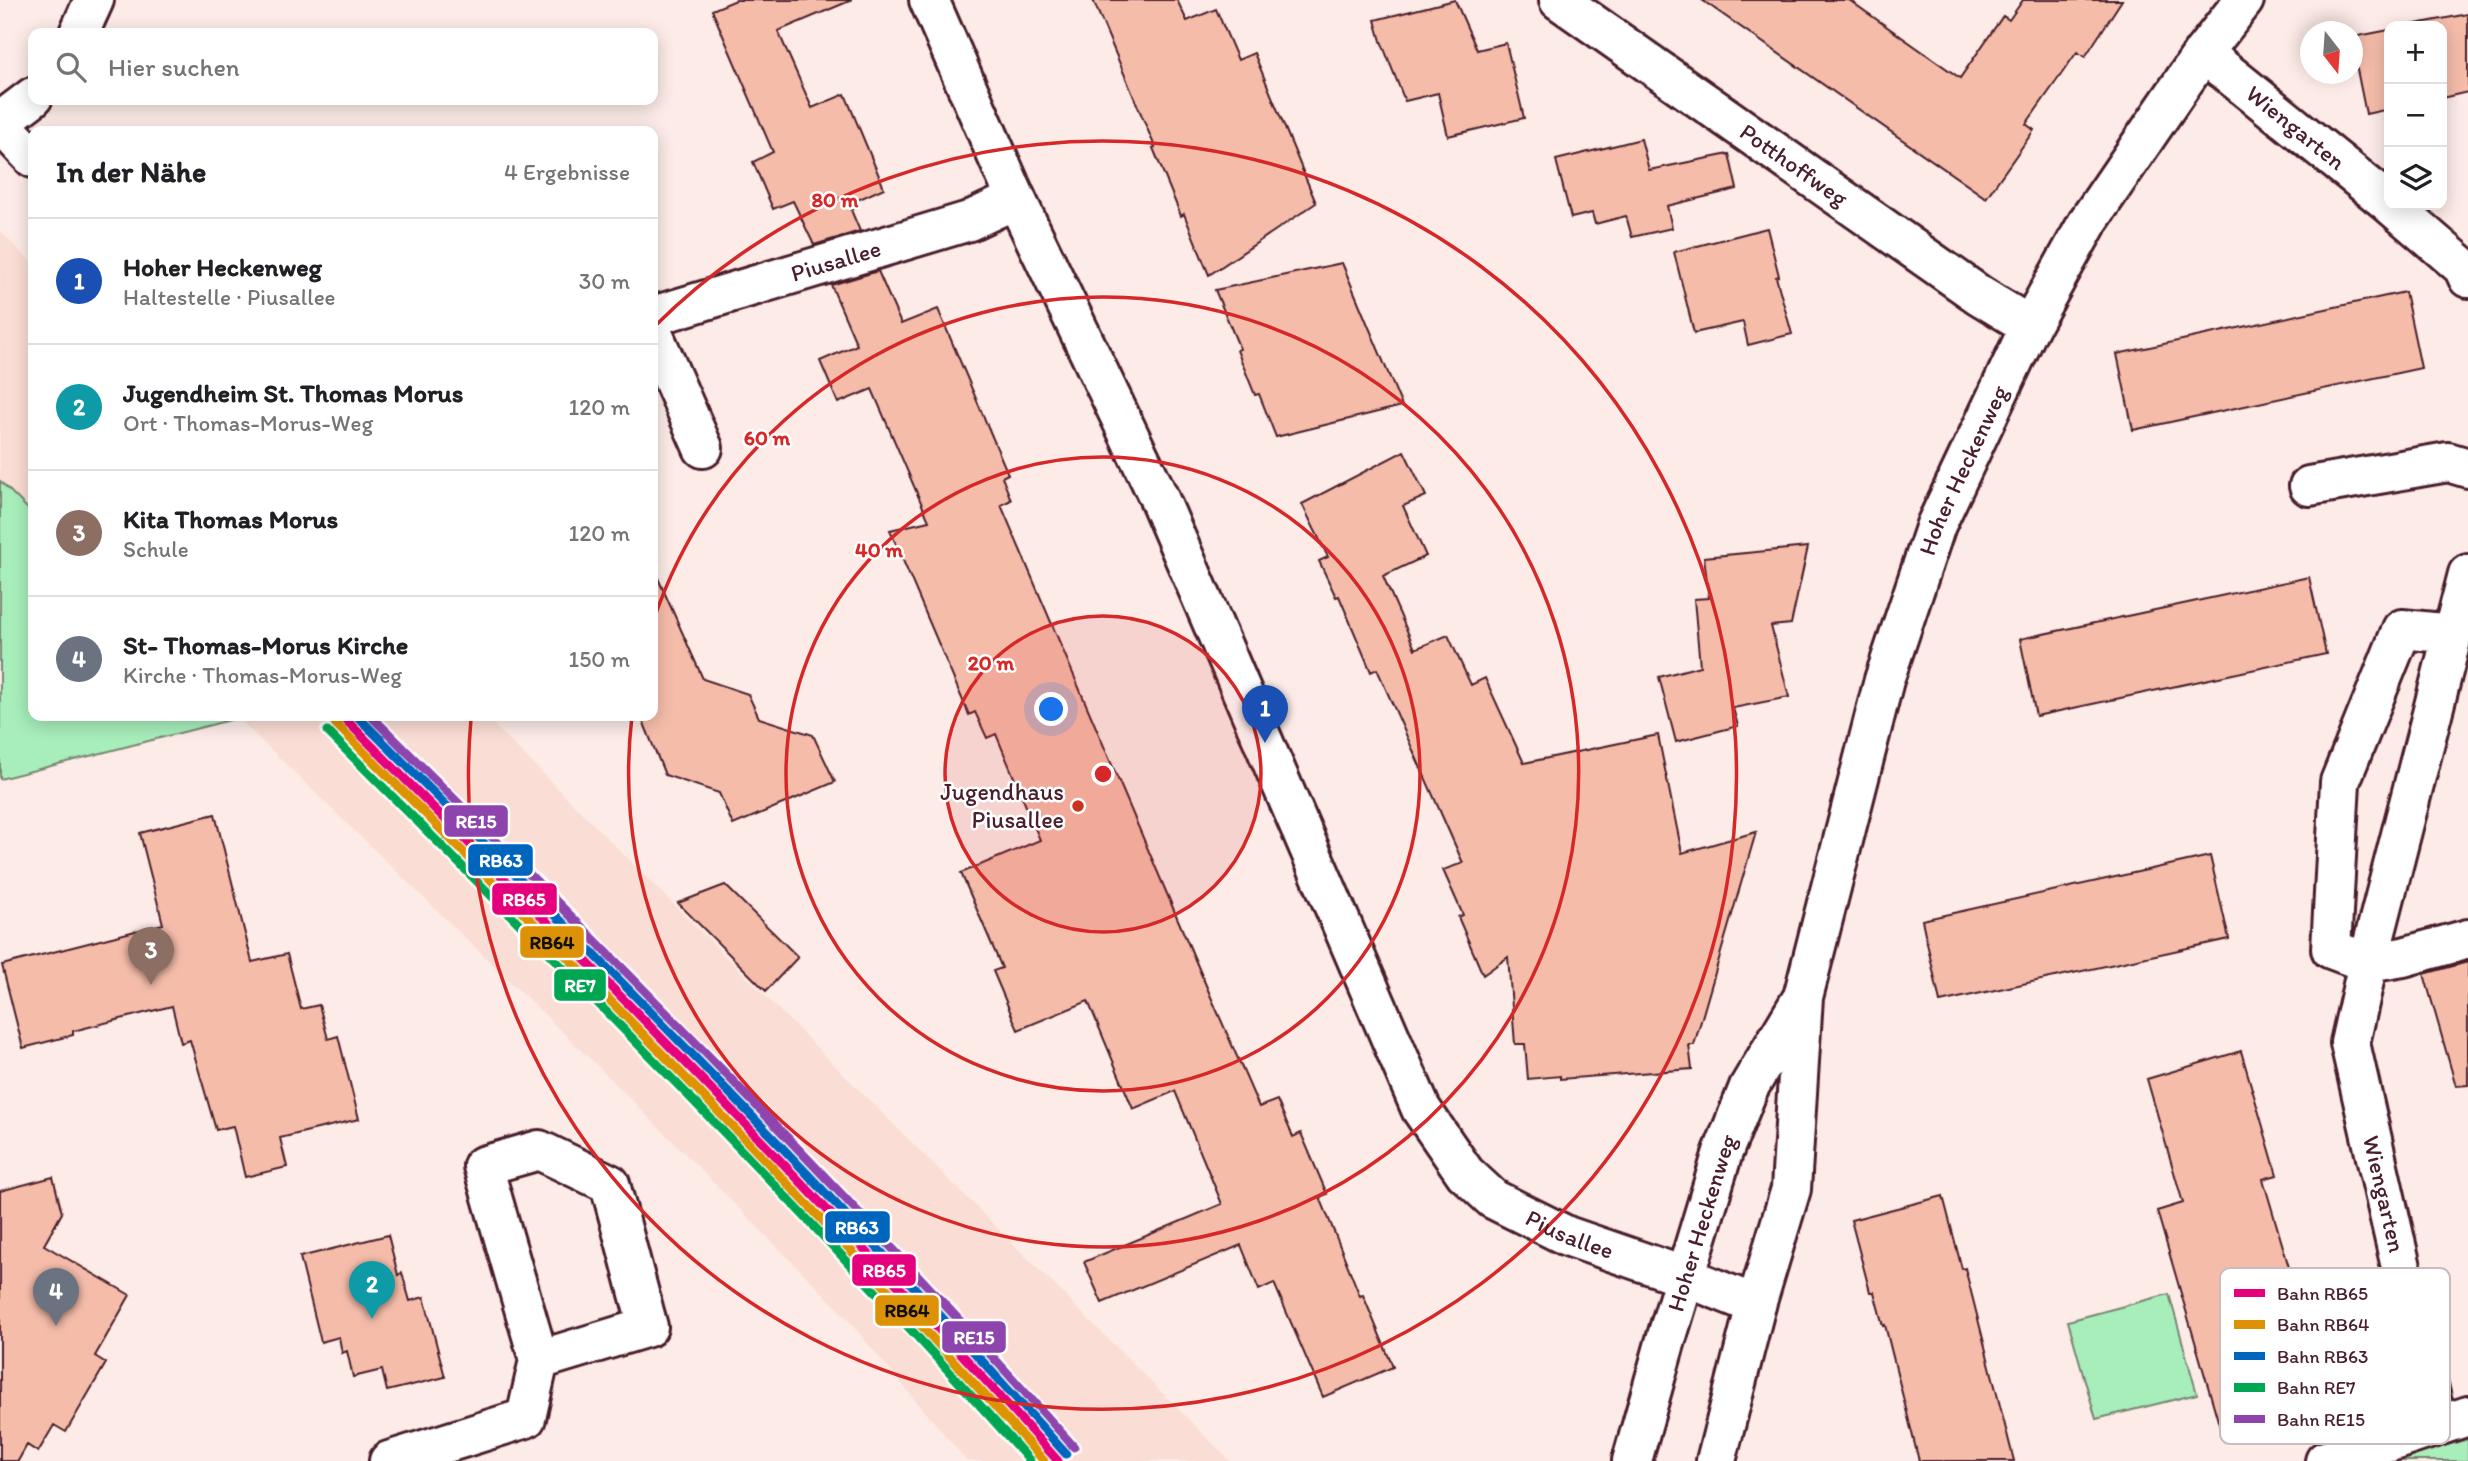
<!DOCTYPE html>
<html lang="de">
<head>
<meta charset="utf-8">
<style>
  :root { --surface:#fff; --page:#f6f6f6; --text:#202124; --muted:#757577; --line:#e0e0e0; --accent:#c8321e }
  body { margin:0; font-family:Itim,sans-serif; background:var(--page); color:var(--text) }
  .controls { position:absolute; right:21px; top:21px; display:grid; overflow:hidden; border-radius:14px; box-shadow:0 4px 18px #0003 }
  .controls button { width:63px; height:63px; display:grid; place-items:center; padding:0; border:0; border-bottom:2px solid var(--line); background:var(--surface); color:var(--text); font:35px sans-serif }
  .compass { position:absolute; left:2300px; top:21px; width:63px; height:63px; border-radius:50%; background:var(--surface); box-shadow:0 4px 18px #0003; rotate:163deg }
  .you { position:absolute; left:1052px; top:710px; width:24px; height:24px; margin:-18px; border:5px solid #fff; border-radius:50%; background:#1a73e8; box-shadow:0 0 0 10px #1a73e833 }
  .badge { display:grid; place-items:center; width:46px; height:46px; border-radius:50%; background:var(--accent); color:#fff; font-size:23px; font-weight:700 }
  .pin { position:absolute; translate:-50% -58px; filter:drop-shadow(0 2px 4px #0008) }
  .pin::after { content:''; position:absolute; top:37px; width:24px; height:21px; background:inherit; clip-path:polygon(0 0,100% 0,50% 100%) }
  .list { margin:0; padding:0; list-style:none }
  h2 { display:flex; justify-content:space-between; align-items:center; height:91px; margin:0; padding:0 28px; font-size:30px }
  h2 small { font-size:23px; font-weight:400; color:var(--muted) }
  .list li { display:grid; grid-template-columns:46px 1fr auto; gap:21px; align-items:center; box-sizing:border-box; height:126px; padding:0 28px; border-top:2px solid var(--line) }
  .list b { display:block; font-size:26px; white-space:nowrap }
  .list p { margin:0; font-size:23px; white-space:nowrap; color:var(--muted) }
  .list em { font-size:23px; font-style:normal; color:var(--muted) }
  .icon { flex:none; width:38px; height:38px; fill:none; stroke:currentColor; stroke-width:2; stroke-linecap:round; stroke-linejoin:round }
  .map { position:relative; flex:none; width:2468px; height:1461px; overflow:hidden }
  .search { position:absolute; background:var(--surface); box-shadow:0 4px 18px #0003; left:28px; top:28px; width:630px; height:77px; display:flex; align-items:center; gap:18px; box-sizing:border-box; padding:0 24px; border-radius:14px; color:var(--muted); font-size:26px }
  .panel { position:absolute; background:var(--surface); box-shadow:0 4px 18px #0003; left:28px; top:126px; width:630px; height:595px; border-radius:14px }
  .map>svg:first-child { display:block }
</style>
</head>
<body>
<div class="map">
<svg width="2468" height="1461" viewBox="0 0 2468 1461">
  <rect width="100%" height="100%" fill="#fcebe6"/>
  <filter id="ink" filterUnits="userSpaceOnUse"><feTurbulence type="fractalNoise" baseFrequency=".0143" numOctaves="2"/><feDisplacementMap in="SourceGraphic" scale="14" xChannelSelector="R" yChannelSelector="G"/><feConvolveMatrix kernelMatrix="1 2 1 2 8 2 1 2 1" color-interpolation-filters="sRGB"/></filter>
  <g filter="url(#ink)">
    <path fill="#faddd4" d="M 0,231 L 33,264 L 33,514 L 0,481 Z
      M 236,716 L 485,716 L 1230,1461 L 967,1461 L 838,1308 L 606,1074 Z"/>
    <path fill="#a7eebb" stroke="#788673" stroke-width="2" d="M 0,481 L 33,514 L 33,716 L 236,716 L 238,718 L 0,779 Z
      M 2169,1294 L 2197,1394 L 2096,1419 L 2068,1321 Z
      M 2468,1439 L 2468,1461 L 2392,1461 Z"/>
    <path fill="#f5bcaa" stroke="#4a1f2b" stroke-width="2" d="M 736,0 L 852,0 L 778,31 L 812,108 L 845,94 L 884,188 L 855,201 L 857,207 L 851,210 L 860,231 L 814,245 L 793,201 L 773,209 L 753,162 L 773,152 L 712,10 Z
      M 1093,0 L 1177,0 L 1187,21 L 1216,9 L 1238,60 L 1254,53 L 1316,203 L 1209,275 L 1184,214 L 1181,216 L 1153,148 L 1155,147 Z
      M 1455,0 L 1477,50 L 1506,43 L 1524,118 L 1448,136 L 1438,93 L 1405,101 L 1381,41 L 1375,20 Z
      M 1702,0 L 1849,0 L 1960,78 L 2003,16 L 2009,20 L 2023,0 L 2122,0 L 2085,57 L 2077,52 L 2026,124 L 2034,130 L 1986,198 Z
      M 2468,14 L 2468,92 L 2442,98 L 2442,26 L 2405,26 Z
      M 2389,30 L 2389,109 L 2366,114 L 2353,50 L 2353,37 Z
      M 1641,139 L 1649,170 L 1729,154 L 1737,189 L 1667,206 L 1672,228 L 1632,237 L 1626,216 L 1595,224 L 1592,213 L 1571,218 L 1556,160 Z
      M 1767,228 L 1779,276 L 1776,277 L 1792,334 L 1748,345 L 1743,322 L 1694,333 L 1674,252 Z
      M 1342,263 L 1402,406 L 1276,437 L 1259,394 L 1255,395 L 1237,350 L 1240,349 L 1215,290 Z
      M 878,271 L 901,324 L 938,309 L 1008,474 L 1002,477 L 1011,500 L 1001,505 L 1211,997 L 1259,1107 L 1277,1100 L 1293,1137 L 1301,1133 L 1327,1194 L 1320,1197 L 1360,1296 L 1363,1295 L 1393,1367 L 1323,1397 L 1274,1283 L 1259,1290 L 1241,1245 L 1102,1303 L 1084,1262 L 1222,1204 L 1175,1091 L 1133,1109 L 1088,1001 L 1018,1030 L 993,971 L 1002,968 L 961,873 L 1040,840 L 996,734 L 987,738 L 975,712 L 969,715 L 890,530 L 929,521 L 872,389 L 838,403 L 820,361 L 857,345 L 831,285 Z
      M 2405,292 L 2421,368 L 2133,430 L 2117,354 Z
      M 1404,451 L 1426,496 L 1403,506 L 1426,556 L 1383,576 L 1415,649 L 1448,635 L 1471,685 L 1485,678 L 1524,763 L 1658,735 L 1682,853 L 1756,832 L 1694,1045 L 1689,1045 L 1692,1069 L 1560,1079 L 1560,1076 L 1528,1079 L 1525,1044 L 1515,1044 L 1508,957 L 1483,975 L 1458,917 L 1463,915 L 1443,870 L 1463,863 L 1377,669 L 1371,672 L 1339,596 L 1336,597 L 1319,561 L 1328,557 L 1302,504 Z
      M 1808,547 L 1791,624 L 1771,626 L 1789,697 L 1733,708 L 1738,726 L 1676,742 L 1659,677 L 1700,666 L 1694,599 L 1709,598 L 1704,557 Z
      M 653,567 L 703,679 L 748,694 L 759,718 L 813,735 L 835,782 L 733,825 L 719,793 L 665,775 L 641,716 L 653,716 Z
      M 2309,577 L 2326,654 L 2036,716 L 2020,639 Z
      M 215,814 L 252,962 L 287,954 L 301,1009 L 319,1005 L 328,1039 L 338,1036 L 359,1119 L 280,1138 L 287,1167 L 245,1177 L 233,1126 L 216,1130 L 190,1040 L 181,1043 L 172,1006 L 73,1031 L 73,1035 L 23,1048 L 2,965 L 163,924 L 140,833 Z
      M 2210,856 L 2229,939 L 1940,1002 L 1922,920 Z
      M 725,885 L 798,957 L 766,991 L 678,903 Z
      M 2468,962 L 2468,1085 L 2456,1086 L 2424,974 Z
      M 2241,1051 L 2277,1175 L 2263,1179 L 2328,1400 L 2221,1431 L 2157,1211 L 2183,1203 L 2147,1079 Z
      M 53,1177 L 62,1213 L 44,1245 L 130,1295 L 95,1356 L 106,1363 L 66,1432 L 54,1425 L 38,1452 L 27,1445 L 18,1461 L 0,1461 L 0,1191 Z
      M 1943,1196 L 1962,1269 L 1965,1268 L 2014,1461 L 1919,1461 L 1885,1325 L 1883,1326 L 1874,1292 L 1870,1292 L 1851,1220 Z
      M 388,1235 L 398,1275 L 402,1273 L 410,1301 L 424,1297 L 445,1377 L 387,1391 L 382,1370 L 353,1377 L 347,1351 L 342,1353 L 339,1337 L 321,1342 L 300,1257 Z"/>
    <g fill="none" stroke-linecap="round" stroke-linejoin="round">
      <defs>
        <g id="minor">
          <path id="s1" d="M 929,0 L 1016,199 L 1158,496 L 1421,1109 L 1465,1173 L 1493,1199 L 1567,1236 L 1686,1277 L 1756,1305"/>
          <path id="s2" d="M 1559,0 L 1979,295 L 2030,326"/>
          <path d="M 79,33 L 94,0"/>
          <path id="s3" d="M 2203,53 L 2389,203"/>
          <path d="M 0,122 L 33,97"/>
          <path d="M 0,123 L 33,158"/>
          <path d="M 2391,205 L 2463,267 L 2468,278"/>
          <path id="s4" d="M 653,316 L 969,221 L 1016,199"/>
          <path d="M 653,334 L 703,448"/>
          <path d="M 2309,486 L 2448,462 L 2468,468"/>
          <path d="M 2453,634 L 2402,629 L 2340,782 L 2331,949 L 2368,963 L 2468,574"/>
          <path d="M 2437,1425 L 2350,1043 L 2368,963 L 2403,957 L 2468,939"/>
          <path d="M 389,1461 L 526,1418 L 539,1360 L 648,1327 L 610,1184 L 539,1150 L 483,1166 L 539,1360"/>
          <path id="s5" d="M 1632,1461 L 1665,1343 L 1723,1152 L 1749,1087 L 1800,1002"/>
          <path id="s6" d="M 1716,1461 L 1756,1305 L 1791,1189 L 1803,997 L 1884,680 L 1936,525 L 2030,326 L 2089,220 L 2203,53 L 2244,0"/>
          <path d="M 2325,1461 L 2372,1448 L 2468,1416"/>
        </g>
      </defs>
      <use href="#minor" stroke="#4a1f2b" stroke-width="44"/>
      <use href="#minor" stroke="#fff" stroke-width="38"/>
      <defs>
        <path id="rail-1" d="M 342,716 C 586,960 829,1203 1058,1461"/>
        <path id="rail-2" d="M 335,723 C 576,965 817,1206 1044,1461"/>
        <path id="rail-3" d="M 357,716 C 598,957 839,1199 1066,1454"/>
        <path id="rail-4" d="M 327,731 C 566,970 805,1208 1030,1461"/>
        <path id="rail-5" d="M 371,716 C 611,955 849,1194 1074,1447"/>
      </defs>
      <use href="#rail-1" stroke="#fff" stroke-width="14"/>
      <use href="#rail-2" stroke="#fff" stroke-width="14"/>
      <use href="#rail-3" stroke="#fff" stroke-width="14"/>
      <use href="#rail-4" stroke="#fff" stroke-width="14"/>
      <use href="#rail-5" stroke="#fff" stroke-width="14"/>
      <use href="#rail-1" stroke="#e5007d" stroke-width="9"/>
      <use href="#rail-2" stroke="#dd9206" stroke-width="9"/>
      <use href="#rail-3" stroke="#0065bd" stroke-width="9"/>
      <use href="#rail-4" stroke="#00a651" stroke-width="9"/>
      <use href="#rail-5" stroke="#8e44ad" stroke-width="9"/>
    </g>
  </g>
  <circle cx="1103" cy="774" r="158" fill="#d62828" fill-opacity=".12"/>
  <g fill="none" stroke="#d62828" stroke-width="3.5">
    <circle cx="1103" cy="774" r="158"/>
    <circle cx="1103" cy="774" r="317"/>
    <path d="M654 619A475 475 0 1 1 632 716"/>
    <path d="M655 326A634 634 0 1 1 471 719"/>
  </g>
  <circle fill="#c8321e" stroke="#fff" stroke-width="2.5" cx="1078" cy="806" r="7"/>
  <g text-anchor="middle" stroke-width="5" stroke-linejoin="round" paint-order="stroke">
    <g font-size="24" fill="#4a1f2b" stroke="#fff">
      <text dy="8" stroke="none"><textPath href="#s3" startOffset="119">Wiengarten</textPath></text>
      <text dy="8" stroke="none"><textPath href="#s2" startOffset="287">Potthoffweg</textPath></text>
      <text dy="8" stroke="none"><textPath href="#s4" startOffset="191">Piusallee</textPath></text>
      <text dy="8" stroke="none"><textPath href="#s6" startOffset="1026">Hoher Heckenweg</textPath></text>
      <text transform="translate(2384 1194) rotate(77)" y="8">Wiengarten</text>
      <text dy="8" stroke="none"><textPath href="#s5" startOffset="248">Hoher Heckenweg</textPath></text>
      <text dy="8" stroke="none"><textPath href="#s1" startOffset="1414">Piusallee</textPath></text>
    </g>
    <g font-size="24" fill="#4a1f2b" stroke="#fff" text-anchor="end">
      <text x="1064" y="800">Jugendhaus<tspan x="1064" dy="28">Piusallee</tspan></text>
    </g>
  </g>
  <rect x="2220" y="1268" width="230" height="176" rx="10" fill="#fff" stroke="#c9bcbf" stroke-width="2"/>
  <rect x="2234" y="1289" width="31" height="8" fill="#e5007d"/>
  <rect x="2234" y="1320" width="31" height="9" fill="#dd9206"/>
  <rect x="2234" y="1352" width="31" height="8" fill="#0065bd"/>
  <rect x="2234" y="1383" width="31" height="9" fill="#00a651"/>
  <rect x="2234" y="1415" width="31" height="8" fill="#8e44ad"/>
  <g font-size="19" fill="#4a1f2b">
    <text x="2277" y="1300">Bahn RB65</text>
    <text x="2277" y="1331">Bahn RB64</text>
    <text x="2277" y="1363">Bahn RB63</text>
    <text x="2277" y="1394">Bahn RE7</text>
    <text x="2277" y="1426">Bahn RE15</text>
  </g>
  <circle cx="1103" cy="774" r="10" fill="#d62828" stroke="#fff" stroke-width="3.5"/>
  <g font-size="21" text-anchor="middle" font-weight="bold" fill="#d62828" stroke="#fff" stroke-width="5" stroke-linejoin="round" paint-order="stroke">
    <text x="835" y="207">80 m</text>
    <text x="767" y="445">60 m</text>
    <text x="879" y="557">40 m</text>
    <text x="991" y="670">20 m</text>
  </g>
  <g stroke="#fff" stroke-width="2.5">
    <rect x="443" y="804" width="66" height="34" rx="7" fill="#8e44ad"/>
    <rect x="467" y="843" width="67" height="34" rx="7" fill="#0065bd"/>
    <rect x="491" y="882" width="67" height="34" rx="7" fill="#e5007d"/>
    <rect x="519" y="925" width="66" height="34" rx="7" fill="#dd9206"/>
    <rect x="553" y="968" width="54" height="34" rx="7" fill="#00a651"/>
    <rect x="824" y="1210" width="67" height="34" rx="7" fill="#0065bd"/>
    <rect x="851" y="1253" width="66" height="34" rx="7" fill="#e5007d"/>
    <rect x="874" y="1294" width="66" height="33" rx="7" fill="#dd9206"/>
    <rect x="941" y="1320" width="66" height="34" rx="7" fill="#8e44ad"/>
  </g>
  <g font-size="19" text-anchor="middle" font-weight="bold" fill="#fff">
    <text x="476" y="828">RE15</text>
    <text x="501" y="867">RB63</text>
    <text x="524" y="906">RB65</text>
    <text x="580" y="992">RE7</text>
    <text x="857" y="1234">RB63</text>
    <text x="884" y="1277">RB65</text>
    <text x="974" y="1344">RE15</text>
  </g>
  <g font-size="19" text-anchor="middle" font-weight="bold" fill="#111">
    <text x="552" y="949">RB64</text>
    <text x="907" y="1317">RB64</text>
  </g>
</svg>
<div class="controls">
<button>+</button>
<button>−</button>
<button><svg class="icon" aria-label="layers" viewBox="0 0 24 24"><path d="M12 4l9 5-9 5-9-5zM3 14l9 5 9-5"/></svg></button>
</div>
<svg class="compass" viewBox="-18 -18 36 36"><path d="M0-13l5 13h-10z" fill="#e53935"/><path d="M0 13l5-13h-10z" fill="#757577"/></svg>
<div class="you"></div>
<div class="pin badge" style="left:1265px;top:743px;background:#1a4fb4">1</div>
<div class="pin badge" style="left:372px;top:1319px;background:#0f9aa8">2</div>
<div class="pin badge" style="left:151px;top:985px;background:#8d6e63">3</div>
<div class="pin badge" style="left:56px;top:1326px;background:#6b7280">4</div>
<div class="search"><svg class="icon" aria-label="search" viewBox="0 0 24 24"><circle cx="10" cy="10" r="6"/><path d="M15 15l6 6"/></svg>Hier suchen</div>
<section class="panel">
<h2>In der Nähe<small>4 Ergebnisse</small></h2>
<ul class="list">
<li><span class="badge" style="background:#1a4fb4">1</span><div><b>Hoher Heckenweg</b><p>Haltestelle · Piusallee</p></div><em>30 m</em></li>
<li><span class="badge" style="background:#0f9aa8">2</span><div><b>Jugendheim St. Thomas Morus</b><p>Ort · Thomas-Morus-Weg</p></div><em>120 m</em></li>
<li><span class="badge" style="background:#8d6e63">3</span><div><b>Kita Thomas Morus</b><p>Schule</p></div><em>120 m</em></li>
<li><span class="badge" style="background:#6b7280">4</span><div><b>St- Thomas-Morus Kirche</b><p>Kirche · Thomas-Morus-Weg</p></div><em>150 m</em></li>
</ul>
</section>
</div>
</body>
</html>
